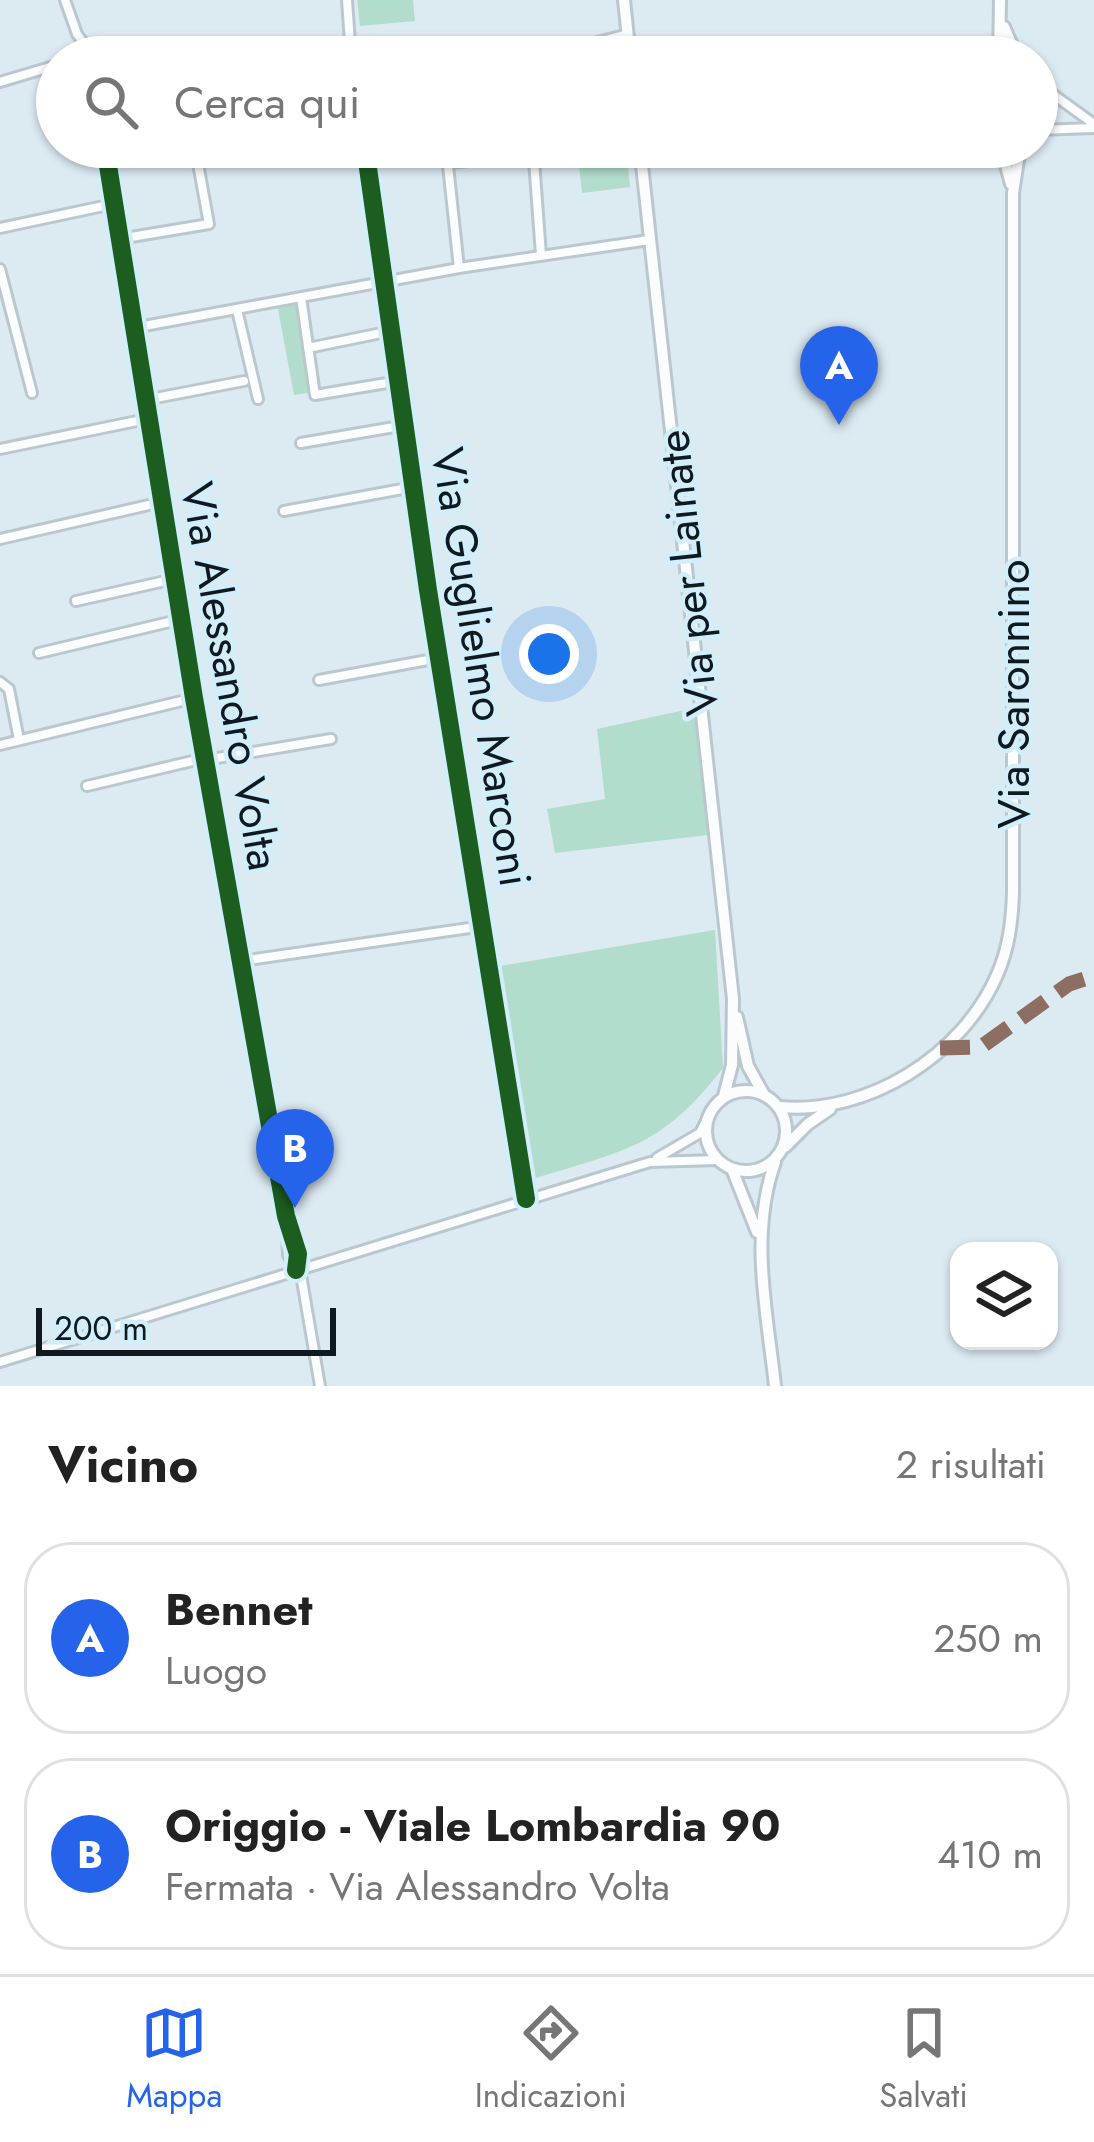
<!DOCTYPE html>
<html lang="it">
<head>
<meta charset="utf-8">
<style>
  :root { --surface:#fff; --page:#f6f6f6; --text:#222; --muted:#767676; --line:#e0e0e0; --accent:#2563eb }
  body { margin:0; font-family:Jost,sans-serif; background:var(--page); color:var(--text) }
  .controls { position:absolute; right:36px; bottom:36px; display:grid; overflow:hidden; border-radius:24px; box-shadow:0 3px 9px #0004 }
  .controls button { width:108px; height:108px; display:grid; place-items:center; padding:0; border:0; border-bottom:3px solid var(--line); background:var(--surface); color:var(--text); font:60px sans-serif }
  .scale { position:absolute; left:36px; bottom:30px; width:300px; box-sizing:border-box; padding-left:12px; border:6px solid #0e1a20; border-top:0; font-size:33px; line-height:42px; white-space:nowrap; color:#0e1a20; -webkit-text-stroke:9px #d3eefb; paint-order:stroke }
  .you { position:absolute; left:549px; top:654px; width:42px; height:42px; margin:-30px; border:9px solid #fff; border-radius:50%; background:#1a73e8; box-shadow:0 0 0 18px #1a73e833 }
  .badge { display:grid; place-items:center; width:78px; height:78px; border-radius:50%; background:var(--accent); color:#fff; font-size:39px; font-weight:700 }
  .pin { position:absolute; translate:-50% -99px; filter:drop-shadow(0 3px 6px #0008) }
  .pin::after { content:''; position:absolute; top:63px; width:42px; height:36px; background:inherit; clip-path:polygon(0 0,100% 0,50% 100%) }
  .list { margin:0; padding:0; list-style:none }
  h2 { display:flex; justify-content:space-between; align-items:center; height:156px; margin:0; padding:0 48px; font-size:51px }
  h2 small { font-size:39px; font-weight:400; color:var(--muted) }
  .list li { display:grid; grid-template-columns:78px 1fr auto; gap:36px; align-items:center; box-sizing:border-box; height:192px; margin:0 24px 24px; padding:0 24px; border:3px solid var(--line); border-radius:48px }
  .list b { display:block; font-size:45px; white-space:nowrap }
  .list p { margin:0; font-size:39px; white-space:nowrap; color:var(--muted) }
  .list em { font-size:39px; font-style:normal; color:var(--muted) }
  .icon { flex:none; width:66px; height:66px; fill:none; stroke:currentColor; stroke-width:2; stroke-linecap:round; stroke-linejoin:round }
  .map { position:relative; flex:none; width:1094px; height:1386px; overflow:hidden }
  .search { position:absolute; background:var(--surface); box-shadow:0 3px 9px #0004; left:36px; right:36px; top:36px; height:132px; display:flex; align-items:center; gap:30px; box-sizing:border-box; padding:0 42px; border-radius:66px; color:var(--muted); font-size:45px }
  .sheet { height:588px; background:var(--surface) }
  nav { display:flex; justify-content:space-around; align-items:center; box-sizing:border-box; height:168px; border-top:3px solid var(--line); background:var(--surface); font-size:33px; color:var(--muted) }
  nav a { display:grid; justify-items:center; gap:6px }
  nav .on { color:var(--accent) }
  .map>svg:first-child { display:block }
</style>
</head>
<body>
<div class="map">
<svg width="1094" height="1386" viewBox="0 0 1094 1386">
  <rect width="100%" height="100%" fill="#dceaf2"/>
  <path fill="#b2ddcd" d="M 357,0 L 413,0 L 415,21 L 360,26 Z
    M 577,147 L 626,147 L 630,187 L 582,193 Z
    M 297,301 L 314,392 L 294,395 L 277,304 Z
    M 694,708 L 708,835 L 555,853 L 547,809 L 605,799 L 597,729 Z
    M 715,930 L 723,1068 C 661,1148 625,1150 533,1179 L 500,966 Z"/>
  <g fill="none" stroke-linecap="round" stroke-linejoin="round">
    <defs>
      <path id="street" d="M 65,0 L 77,34 L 90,52
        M 347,0 L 351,57
        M 526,44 L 527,57
        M 586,45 L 628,34
        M 653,47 L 759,57
        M 82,57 L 90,52 L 167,46 L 526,44 L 585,45 L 627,57
        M 0,82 L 57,65
        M 1047,90 L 1094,124
        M 1037,130 L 1094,128
        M 105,147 L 194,698 L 286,1216 L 298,1254 L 296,1270
        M 365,147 L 428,590 L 526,1199
        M 446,147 L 459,268
        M 533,147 L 541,255
        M 448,163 L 534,155
        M 0,228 L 113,204
        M 119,239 L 209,224 L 195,147
        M 0,269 L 32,393
        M 301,297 L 315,395 L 399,381
        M 237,310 L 258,399
        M 133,328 L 459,268 L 649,240
        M 308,348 L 391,331
        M 145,400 L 244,381
        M 301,443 L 406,425
        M 0,449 L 147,419
        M 284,511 L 413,487
        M 0,539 L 162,502
        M 76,601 L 174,579
        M 39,653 L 182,619
        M 319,680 L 439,658
        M 0,682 L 9,689 L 19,740
        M 0,745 L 194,698
        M 205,760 L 331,739
        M 87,786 L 205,758
        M 241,961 L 483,926
        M 657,1158 L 700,1133 L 710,1113
        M 287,1230 L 288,1255 L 296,1270
        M 300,1269 L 320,1386
        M 0,1362 L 650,1162 L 718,1160"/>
      <path id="secondary" d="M 624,0 L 630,57
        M 1004,27 L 1017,57
        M 999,57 L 1000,0
        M 1037,78 L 1046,89 L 1049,107 L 1037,129
        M 640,147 L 733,999 L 732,1065 L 724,1096
        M 1001,147 L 1011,184
        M 737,1017 L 748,1066 L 763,1093
        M706 1131a40 40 0 1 1 80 0a40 40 0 1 1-80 0Z
        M 780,1107 C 867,1115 962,1056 997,975 C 1009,948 1012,921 1013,893 L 1013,193 L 1020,147
        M 785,1147 L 808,1124 L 830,1109
        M 732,1169 L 757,1232
        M 775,1386 C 767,1311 749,1235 775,1162"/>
    </defs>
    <use href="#street" stroke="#bbc7ce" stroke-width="14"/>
    <use href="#secondary" stroke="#bbc7ce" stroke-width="16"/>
    <use href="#street" stroke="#fafcfd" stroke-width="8"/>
    <use href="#secondary" stroke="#fafcfd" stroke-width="10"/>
    <path stroke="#8d6e63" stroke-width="15" stroke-dasharray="30 15" stroke-linecap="butt" d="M 940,1048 L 981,1047 L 1069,984 L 1094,976"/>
    <defs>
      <path id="cycleway" d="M 105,147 L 194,698 L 286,1216 L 298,1254 L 296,1270
        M 365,147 L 428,590 L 526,1199"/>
    </defs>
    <use href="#cycleway" stroke="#d3eefb" stroke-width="26"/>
    <use href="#cycleway" stroke="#1b5e20" stroke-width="18"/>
  </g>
  <g text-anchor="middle" stroke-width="9" stroke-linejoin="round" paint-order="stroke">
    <g font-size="45" fill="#0e1a20" stroke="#d3eefb">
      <text transform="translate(687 573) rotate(-96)" y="16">Via per Lainate</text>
      <text transform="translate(482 667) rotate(81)" y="16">Via Guglielmo Marconi</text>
      <text transform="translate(231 676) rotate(80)" y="16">Via Alessandro Volta</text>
      <text transform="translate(1013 694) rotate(-90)" y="16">Via Saronnino</text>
    </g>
  </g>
</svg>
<div class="controls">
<button><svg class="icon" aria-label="layers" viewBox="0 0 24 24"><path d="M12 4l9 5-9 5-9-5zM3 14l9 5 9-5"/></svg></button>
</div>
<div class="scale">200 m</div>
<div class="you"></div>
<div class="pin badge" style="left:839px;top:425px">A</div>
<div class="pin badge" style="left:295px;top:1208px">B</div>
<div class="search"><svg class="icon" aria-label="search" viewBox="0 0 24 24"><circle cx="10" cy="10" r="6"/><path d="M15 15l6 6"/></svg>Cerca qui</div>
</div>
<section class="sheet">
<h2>Vicino<small>2 risultati</small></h2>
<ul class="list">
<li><span class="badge">A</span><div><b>Bennet</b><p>Luogo</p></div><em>250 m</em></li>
<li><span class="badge">B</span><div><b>Origgio - Viale Lombardia 90</b><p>Fermata · Via Alessandro Volta</p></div><em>410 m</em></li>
</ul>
</section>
<nav>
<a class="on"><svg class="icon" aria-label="map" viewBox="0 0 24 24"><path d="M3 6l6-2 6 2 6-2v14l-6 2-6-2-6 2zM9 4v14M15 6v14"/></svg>Mappa</a>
<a><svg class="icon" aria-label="directions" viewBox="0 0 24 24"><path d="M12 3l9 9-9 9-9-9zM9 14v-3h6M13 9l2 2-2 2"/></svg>Indicazioni</a>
<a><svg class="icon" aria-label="saved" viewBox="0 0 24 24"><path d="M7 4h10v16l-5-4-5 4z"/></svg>Salvati</a>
</nav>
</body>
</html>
